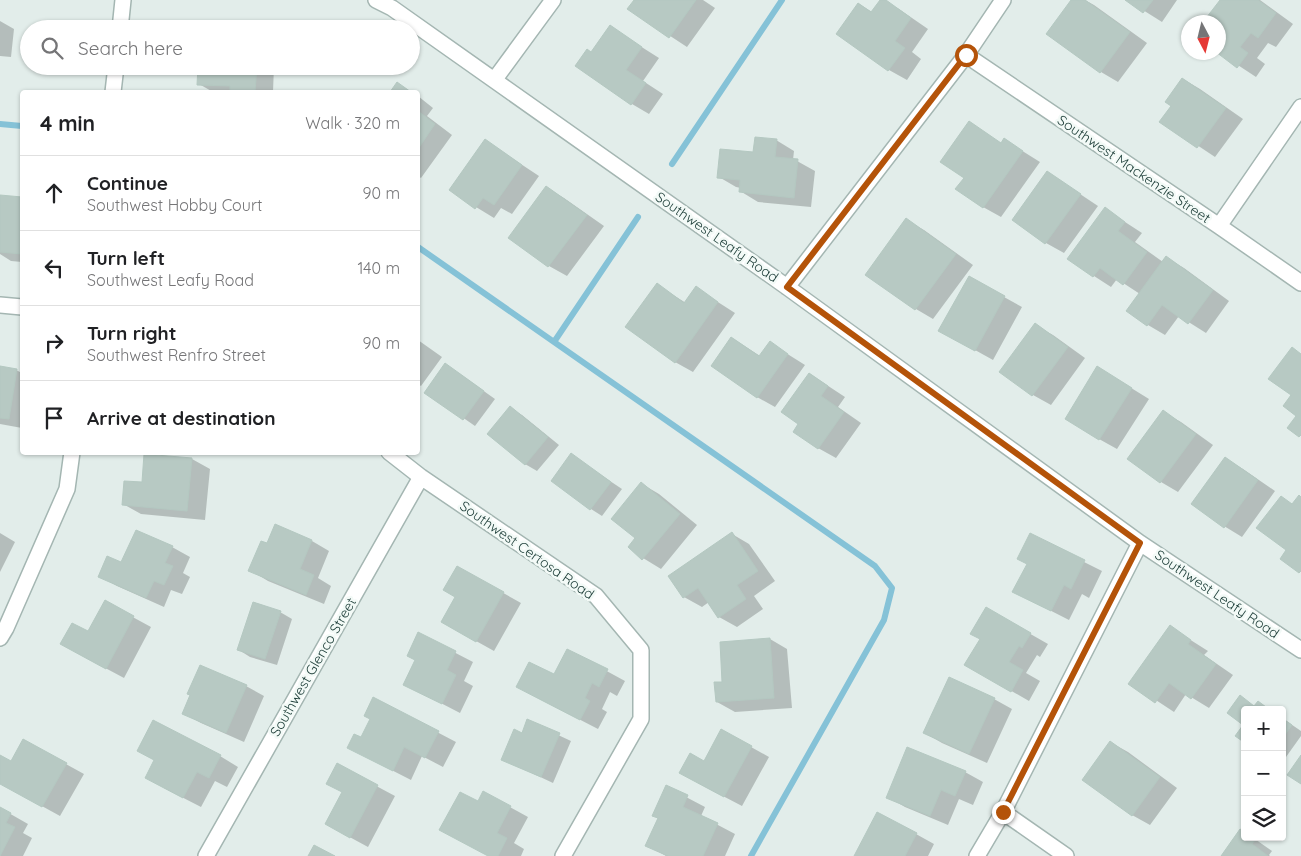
<!DOCTYPE html>
<html lang="en">
<head>
<meta charset="utf-8">
<style>
  :root { --surface:#fff; --page:#f2f2f2; --text:#202124; --muted:#757577; --line:#e0e0e0 }
  body { margin:0; font-family:Quicksand,sans-serif; background:var(--page); color:var(--text) }
  .controls { position:absolute; right:15px; bottom:15px; display:grid; overflow:hidden; border-radius:5px; box-shadow:0 1px 4px #0004 }
  .controls button { width:45px; height:45px; display:grid; place-items:center; padding:0; border:0; border-bottom:1px solid var(--line); background:var(--surface); color:var(--text); font:25px sans-serif }
  .compass { position:absolute; left:1181px; top:15px; width:45px; height:45px; border-radius:50%; background:var(--surface); box-shadow:0 1px 4px #0004; rotate:173deg }
  .stop { position:absolute; width:15px; height:15px; margin:-11px; border:4px solid #b45309; border-radius:50%; background:#fff }
  .stop.end { background:#b45309; border-color:#fff; box-shadow:0 1px 5px #0008 }
  .list { margin:0; padding:0; list-style:none }
  h2 { display:flex; justify-content:space-between; align-items:center; height:65px; margin:0; padding:0 20px; font-size:21px }
  h2 small { font-size:16px; font-weight:400; color:var(--muted) }
  .list li { display:grid; grid-template-columns:32px 1fr auto; gap:15px; align-items:center; box-sizing:border-box; height:75px; padding:0 20px; border-top:1px solid var(--line) }
  .list b { display:block; font-size:19px; white-space:nowrap }
  .list p { margin:0; font-size:16px; white-space:nowrap; color:var(--muted) }
  .list em { font-size:16px; font-style:normal; color:var(--muted) }
  .icon { flex:none; width:28px; height:28px; fill:none; stroke:currentColor; stroke-width:2; stroke-linecap:round; stroke-linejoin:round }
  .map { position:relative; flex:none; width:1301px; height:856px; overflow:hidden }
  .search { position:absolute; background:var(--surface); box-shadow:0 1px 4px #0004; left:20px; top:20px; width:400px; height:55px; display:flex; align-items:center; gap:12px; box-sizing:border-box; padding:0 18px; border-radius:28px; color:var(--muted); font-size:19px }
  .panel { position:absolute; background:var(--surface); box-shadow:0 1px 4px #0004; left:20px; top:90px; width:400px; height:365px; border-radius:5px }
  .map>svg:first-child { display:block }
</style>
</head>
<body>
<div class="map">
<svg width="1301" height="856" viewBox="0 0 1301 856">
  <rect width="100%" height="100%" fill="#e2edea"/>
  <path fill="#0003" d="M 636,0 L 703,0 L 715,8 L 687,47 L 629,9 Z
    M 881,0 L 899,9 L 928,29 L 912,52 L 921,59 L 907,80 L 889,70 L 838,34 L 859,4 L 872,12 Z
    M 1072,0 L 1085,0 L 1094,5 L 1147,43 L 1118,82 L 1101,72 Z
    M 1127,0 L 1177,0 L 1162,22 Z
    M 1222,0 L 1260,0 L 1293,24 L 1276,47 L 1268,43 L 1257,58 L 1265,64 L 1256,77 L 1218,52 L 1218,22 L 1205,22 Z
    M 0,21 L 14,29 L 11,57 L 0,56 Z
    M 610,27 L 659,58 L 643,81 L 663,94 L 649,114 L 632,104 L 592,53 Z
    M 200,66 L 274,66 L 273,92 L 213,92 L 199,84 Z
    M 1183,79 L 1200,89 L 1243,119 L 1215,157 L 1161,121 L 1173,105 Z
    M 418,96 L 433,108 L 427,116 L 452,135 L 421,178 L 418,176 Z
    M 969,123 L 1002,144 L 1005,140 L 1040,162 L 1001,217 L 983,207 L 965,178 Z
    M 776,140 L 794,151 L 793,160 L 797,161 L 815,171 L 811,207 L 758,202 L 740,191 L 741,188 L 736,187 L 719,177 Z
    M 486,141 L 539,176 L 512,214 L 501,208 L 494,218 L 476,207 Z
    M 1047,172 L 1098,206 L 1064,253 L 1046,243 L 1013,220 Z
    M 547,188 L 564,198 L 604,226 L 567,276 L 549,266 L 510,238 Z
    M 0,196 L 22,198 L 22,262 L 11,261 L 0,254 Z
    M 1105,209 L 1142,233 L 1135,242 L 1163,262 L 1167,258 L 1184,268 L 1229,301 L 1206,333 L 1179,316 L 1165,335 L 1148,325 L 1140,294 L 1117,279 L 1111,287 L 1094,276 L 1069,258 Z
    M 906,220 L 924,230 L 973,265 L 933,319 L 916,309 L 867,275 Z
    M 657,285 L 686,303 L 696,288 L 735,313 L 693,372 L 675,362 Z
    M 1004,297 L 1022,307 L 993,360 L 957,340 Z
    M 1035,325 L 1053,335 L 1085,358 L 1051,405 L 1033,395 L 1001,371 Z
    M 732,338 L 760,356 L 770,343 L 805,365 L 775,407 L 757,397 Z
    M 418,340 L 442,357 L 421,386 L 418,384 Z
    M 0,367 L 16,370 L 22,373 L 22,428 L 0,424 Z
    M 457,372 L 495,399 L 475,426 L 426,392 Z
    M 810,374 L 845,397 L 838,407 L 861,423 L 836,458 L 818,448 L 800,424 Z
    M 1115,378 L 1149,399 L 1117,449 L 1099,439 Z
    M 510,408 L 522,415 L 559,445 L 537,471 L 525,464 Z
    M 1163,412 L 1181,422 L 1213,445 L 1178,492 L 1161,482 Z
    M 145,455 L 192,459 L 210,469 L 205,520 L 141,514 L 123,504 L 143,484 Z
    M 571,455 L 622,489 L 602,516 L 591,509 Z
    M 1226,459 L 1243,469 L 1275,491 L 1242,537 L 1224,526 Z
    M 642,484 L 659,494 L 697,525 L 661,569 L 643,558 Z
    M 276,526 L 312,541 L 329,551 L 318,578 L 331,586 L 324,604 L 268,581 L 250,570 L 268,545 Z
    M 0,533 L 15,542 L 0,572 Z
    M 732,534 L 749,544 L 775,581 L 754,596 L 763,609 L 737,627 L 719,617 L 709,602 L 702,607 L 684,597 Z
    M 1030,535 L 1102,571 L 1089,598 L 1082,594 L 1069,620 L 1014,592 L 1028,564 Z
    M 172,547 L 190,557 L 183,573 L 190,577 L 182,594 L 171,590 L 164,607 L 117,586 L 100,576 L 122,563 Z
    M 457,567 L 521,603 L 494,651 L 442,622 L 457,597 Z
    M 105,602 L 151,627 L 124,678 L 79,654 Z
    M 987,609 L 1048,644 L 1040,657 L 1037,655 L 1026,673 L 1040,681 L 1029,701 L 966,665 L 981,639 Z
    M 280,612 L 292,619 L 277,665 L 250,657 L 239,650 Z
    M 1170,627 L 1208,651 L 1204,655 L 1233,675 L 1209,708 L 1186,694 L 1174,712 L 1130,683 Z
    M 419,634 L 473,662 L 464,681 L 473,686 L 460,713 L 404,684 L 416,660 Z
    M 770,639 L 787,649 L 792,708 L 735,712 L 717,702 L 724,683 Z
    M 568,650 L 625,681 L 617,696 L 610,692 L 602,709 L 607,712 L 598,729 L 536,697 L 554,676 Z
    M 246,686 L 264,696 L 244,742 L 201,723 L 183,713 Z
    M 374,699 L 456,742 L 443,767 L 422,756 L 411,780 L 366,757 L 362,739 L 372,719 Z
    M 994,699 L 1012,709 L 987,763 L 942,743 L 925,733 Z
    M 1282,718 L 1301,731 L 1301,736 L 1286,757 L 1282,755 Z
    M 528,721 L 571,741 L 553,783 L 502,759 L 522,734 Z
    M 24,741 L 84,774 L 60,816 L 0,783 L 0,756 L 12,763 Z
    M 1110,742 L 1128,752 L 1177,788 L 1150,825 L 1132,815 Z
    M 751,747 L 769,757 L 742,806 L 698,783 L 704,763 Z
    M 220,756 L 238,767 L 227,787 L 215,781 L 201,807 L 164,788 Z
    M 337,765 L 395,796 L 368,847 L 344,834 L 343,792 Z
    M 965,772 L 983,782 L 973,805 L 959,799 L 948,825 L 905,807 L 888,797 Z
    M 667,787 L 705,807 L 701,816 L 735,834 L 725,856 L 666,856 L 647,845 L 659,818 Z
    M 484,793 L 528,817 L 514,843 L 524,849 L 521,856 L 489,856 L 478,803 Z
    M 0,808 L 28,824 L 23,833 L 32,838 L 23,856 L 0,856 Z
    M 916,834 L 934,844 L 928,856 L 856,856 Z
    M 1245,837 L 1252,837 L 1272,851 L 1269,855 L 1270,856 L 1223,856 Z"/>
  <g fill="none" stroke-linecap="round" stroke-linejoin="round">
    <path stroke="#85c2d7" stroke-width="6" d="M 0,124 L 22,126
      M 672,164 L 782,0
      M 418,247 L 875,566 L 892,588 L 884,620 L 751,856
      M 554,342 L 638,217"/>
  </g>
  <path fill="#b7c9c3" stroke="#b4c8c1" d="M 634,0 L 696,0 L 669,38 L 627,9 Z
    M 880,0 L 886,0 L 911,18 L 895,41 L 905,48 L 888,71 L 836,34 L 858,3 L 871,12 Z
    M 1071,0 L 1085,0 L 1130,32 L 1100,73 L 1046,34 Z
    M 1125,0 L 1153,0 L 1143,13 Z
    M 1220,0 L 1258,0 L 1276,13 L 1258,38 L 1251,33 L 1240,47 L 1248,53 L 1237,68 L 1216,52 L 1218,52 L 1218,22 L 1203,22 Z
    M 610,25 L 642,47 L 626,70 L 646,83 L 631,105 L 575,66 L 587,49 L 591,52 Z
    M 198,66 L 257,66 L 255,92 L 230,92 L 230,86 L 197,85 Z
    M 1182,78 L 1226,108 L 1197,148 L 1159,122 L 1171,106 L 1165,102 Z
    M 397,82 L 411,92 L 390,92 Z
    M 418,111 L 435,124 L 418,149 Z
    M 969,121 L 1001,143 L 1004,138 L 1023,151 L 983,208 L 955,189 L 964,178 L 940,162 Z
    M 755,137 L 777,139 L 775,157 L 798,159 L 794,198 L 739,192 L 740,180 L 717,178 L 720,149 L 753,152 Z
    M 485,139 L 522,165 L 494,205 L 483,198 L 475,209 L 449,190 Z
    M 1047,171 L 1081,194 L 1045,244 L 1012,220 Z
    M 546,186 L 587,215 L 548,267 L 508,238 Z
    M 0,195 L 22,197 L 22,254 L 0,252 Z
    M 1105,207 L 1125,222 L 1118,231 L 1147,252 L 1123,285 L 1100,268 L 1093,277 L 1067,259 Z
    M 906,218 L 956,254 L 915,310 L 865,275 Z
    M 1166,256 L 1213,290 L 1188,324 L 1162,305 L 1147,326 L 1126,311 Z
    M 969,276 L 1005,296 L 975,351 L 938,331 Z
    M 657,283 L 684,303 L 696,286 L 718,302 L 675,363 L 625,327 Z
    M 1035,323 L 1068,347 L 1032,396 L 999,372 Z
    M 731,337 L 759,356 L 770,341 L 788,354 L 757,398 L 711,366 Z
    M 1292,347 L 1301,354 L 1301,435 L 1299,437 L 1287,428 L 1296,416 L 1283,406 L 1291,395 L 1268,379 Z
    M 445,363 L 484,391 L 463,420 L 424,393 Z
    M 0,366 L 17,369 L 9,419 L 0,418 Z
    M 1097,366 L 1132,388 L 1099,440 L 1065,419 Z
    M 809,373 L 828,386 L 821,396 L 844,412 L 818,449 L 793,432 L 798,424 L 781,412 Z
    M 510,406 L 548,437 L 525,465 L 487,434 Z
    M 1163,410 L 1196,434 L 1160,483 L 1127,459 Z
    M 571,453 L 611,482 L 590,510 L 551,481 Z
    M 144,454 L 192,458 L 187,511 L 122,505 L 124,481 L 142,482 Z
    M 1225,457 L 1258,480 L 1224,528 L 1191,504 Z
    M 641,482 L 680,514 L 642,560 L 628,547 L 635,538 L 611,519 Z
    M 1299,495 L 1301,497 L 1301,571 L 1299,573 L 1280,559 L 1286,550 L 1256,528 L 1281,496 L 1292,504 Z
    M 275,524 L 312,540 L 300,569 L 314,575 L 306,595 L 248,571 L 261,541 L 267,543 Z
    M 136,530 L 173,546 L 165,563 L 173,566 L 164,585 L 154,581 L 146,598 L 98,577 L 107,556 L 121,562 Z
    M 732,532 L 758,571 L 737,585 L 746,599 L 718,618 L 698,588 L 683,598 L 668,576 Z
    M 1030,533 L 1085,560 L 1071,589 L 1064,585 L 1051,611 L 1012,592 L 1027,564 L 1017,559 Z
    M 457,566 L 504,592 L 476,642 L 441,622 L 455,597 L 443,590 Z
    M 105,600 L 134,616 L 106,669 L 60,644 L 72,623 L 88,631 Z
    M 253,602 L 281,611 L 265,659 L 237,650 Z
    M 986,607 L 1031,633 L 1022,648 L 1019,646 L 1009,662 L 1023,670 L 1011,692 L 964,665 L 980,639 L 970,634 Z
    M 1170,625 L 1191,640 L 1188,644 L 1216,664 L 1191,699 L 1169,683 L 1155,703 L 1128,684 Z
    M 418,632 L 456,651 L 447,670 L 456,675 L 442,704 L 403,685 L 415,660 L 407,656 Z
    M 770,638 L 774,698 L 716,702 L 714,682 L 722,682 L 720,642 Z
    M 567,649 L 608,669 L 599,687 L 592,683 L 585,698 L 590,701 L 580,720 L 516,687 L 529,662 L 554,674 Z
    M 200,665 L 247,685 L 226,733 L 182,714 L 190,695 L 187,694 Z
    M 949,677 L 995,698 L 969,754 L 923,733 Z
    M 1240,695 L 1254,706 L 1258,701 L 1270,710 L 1245,710 L 1245,743 L 1235,736 L 1243,725 L 1227,713 Z
    M 373,697 L 439,731 L 425,758 L 404,747 L 393,771 L 347,748 L 354,734 L 361,737 L 370,719 L 364,716 Z
    M 1282,718 L 1292,725 L 1282,739 Z
    M 527,719 L 560,733 L 541,777 L 501,760 L 514,729 L 522,733 Z
    M 153,720 L 221,755 L 209,778 L 197,772 L 183,798 L 145,778 L 154,760 L 137,751 Z
    M 721,729 L 752,746 L 724,797 L 679,773 L 690,753 L 704,761 Z
    M 23,739 L 67,763 L 42,807 L 0,784 L 0,755 L 11,761 Z
    M 1110,741 L 1160,777 L 1132,816 L 1082,780 Z
    M 907,747 L 966,771 L 955,796 L 941,790 L 930,816 L 886,798 Z
    M 1301,755 L 1301,784 L 1287,775 Z
    M 337,763 L 378,785 L 350,838 L 325,824 L 342,792 L 326,784 Z
    M 666,785 L 688,795 L 683,807 L 718,823 L 703,856 L 668,856 L 645,846 L 658,818 L 652,816 Z
    M 483,791 L 511,806 L 497,833 L 507,838 L 498,856 L 488,856 L 439,830 L 460,792 L 478,801 Z
    M 0,807 L 11,813 L 6,823 L 15,827 L 0,856 Z
    M 877,812 L 917,833 L 905,856 L 854,856 Z
    M 1240,829 L 1245,832 L 1245,837 L 1252,837 L 1255,840 L 1252,844 L 1268,856 L 1221,856 Z
    M 314,845 L 335,856 L 308,856 Z"/>
  <g fill="none" stroke-linecap="round" stroke-linejoin="round">
    <defs>
      <path id="street" d="M 376,0 L 392,8 L 787,287 L 1140,543 L 1301,650
        M 120,29 L 123,0
        M 966,55 L 1219,226 L 1301,283
        M 495,79 L 553,0
        M 113,92 L 116,66
        M 1219,226 L 1301,107
        M 787,287 L 966,55 L 1003,0
        M 0,305 L 22,307
        M 389,452 L 421,477 L 596,596 L 641,650 L 641,719 L 563,856
        M 0,638 L 6,628 L 67,489 L 72,452
        M 1003,812 L 1066,856
        M 206,856 L 421,477
        M 977,856 L 1003,812 L 1140,543"/>
    </defs>
    <use href="#street" stroke="#a4b6b2" stroke-width="18"/>
    <use href="#street" stroke="#fff" stroke-width="15"/>
  </g>
  <g fill="none" stroke-linecap="round" stroke-linejoin="round">
    <path stroke="#b45309" stroke-width="6" d="M 966,55 L 787,287 L 1140,543 L 1003,812"/>
  </g>
  <g text-anchor="middle" stroke-width="5" stroke-linejoin="round" paint-order="stroke">
    <g font-size="14" fill="#20403b" stroke="#f3faf7">
      <text transform="translate(1134 169) rotate(34)" y="5">Southwest Mackenzie Street</text>
      <text transform="translate(717 237) rotate(35)" y="5">Southwest Leafy Road</text>
      <text transform="translate(527 550) rotate(35)" y="5">Southwest Certosa Road</text>
      <text transform="translate(1217 594) rotate(34)" y="5">Southwest Leafy Road</text>
      <text transform="translate(313 667) rotate(-60)" y="5">Southwest Glenco Street</text>
    </g>
  </g>
</svg>
<div class="controls">
<button>+</button>
<button>−</button>
<button><svg class="icon" aria-label="layers" viewBox="0 0 24 24"><path d="M12 4l9 5-9 5-9-5zM3 14l9 5 9-5"/></svg></button>
</div>
<svg class="compass" viewBox="-18 -18 36 36"><path d="M0-13l5 13h-10z" fill="#e53935"/><path d="M0 13l5-13h-10z" fill="#757577"/></svg>
<div class="stop" style="left:966px;top:55px"></div>
<div class="stop end" style="left:1003px;top:812px"></div>
<div class="search"><svg class="icon" aria-label="search" viewBox="0 0 24 24"><circle cx="10" cy="10" r="6"/><path d="M15 15l6 6"/></svg>Search here</div>
<section class="panel">
<h2>4 min<small>Walk · 320 m</small></h2>
<ul class="list">
<li><svg class="icon" aria-label="ahead" viewBox="0 0 24 24"><path d="M12 20V5M6 11l6-6 6 6"/></svg><div><b>Continue</b><p>Southwest Hobby Court</p></div><em>90 m</em></li>
<li><svg class="icon" aria-label="left" viewBox="0 0 24 24"><path d="M17 20v-9H6M10 6l-5 5 5 5"/></svg><div><b>Turn left</b><p>Southwest Leafy Road</p></div><em>140 m</em></li>
<li><svg class="icon" aria-label="right" viewBox="0 0 24 24"><path d="M7 20v-9h11M14 6l5 5-5 5"/></svg><div><b>Turn right</b><p>Southwest Renfro Street</p></div><em>90 m</em></li>
<li><svg class="icon" aria-label="arrive" viewBox="0 0 24 24"><path d="M6 21V4h12l-3 4 3 4H6"/></svg><div><b>Arrive at destination</b></div></li>
</ul>
</section>
</div>
</body>
</html>
